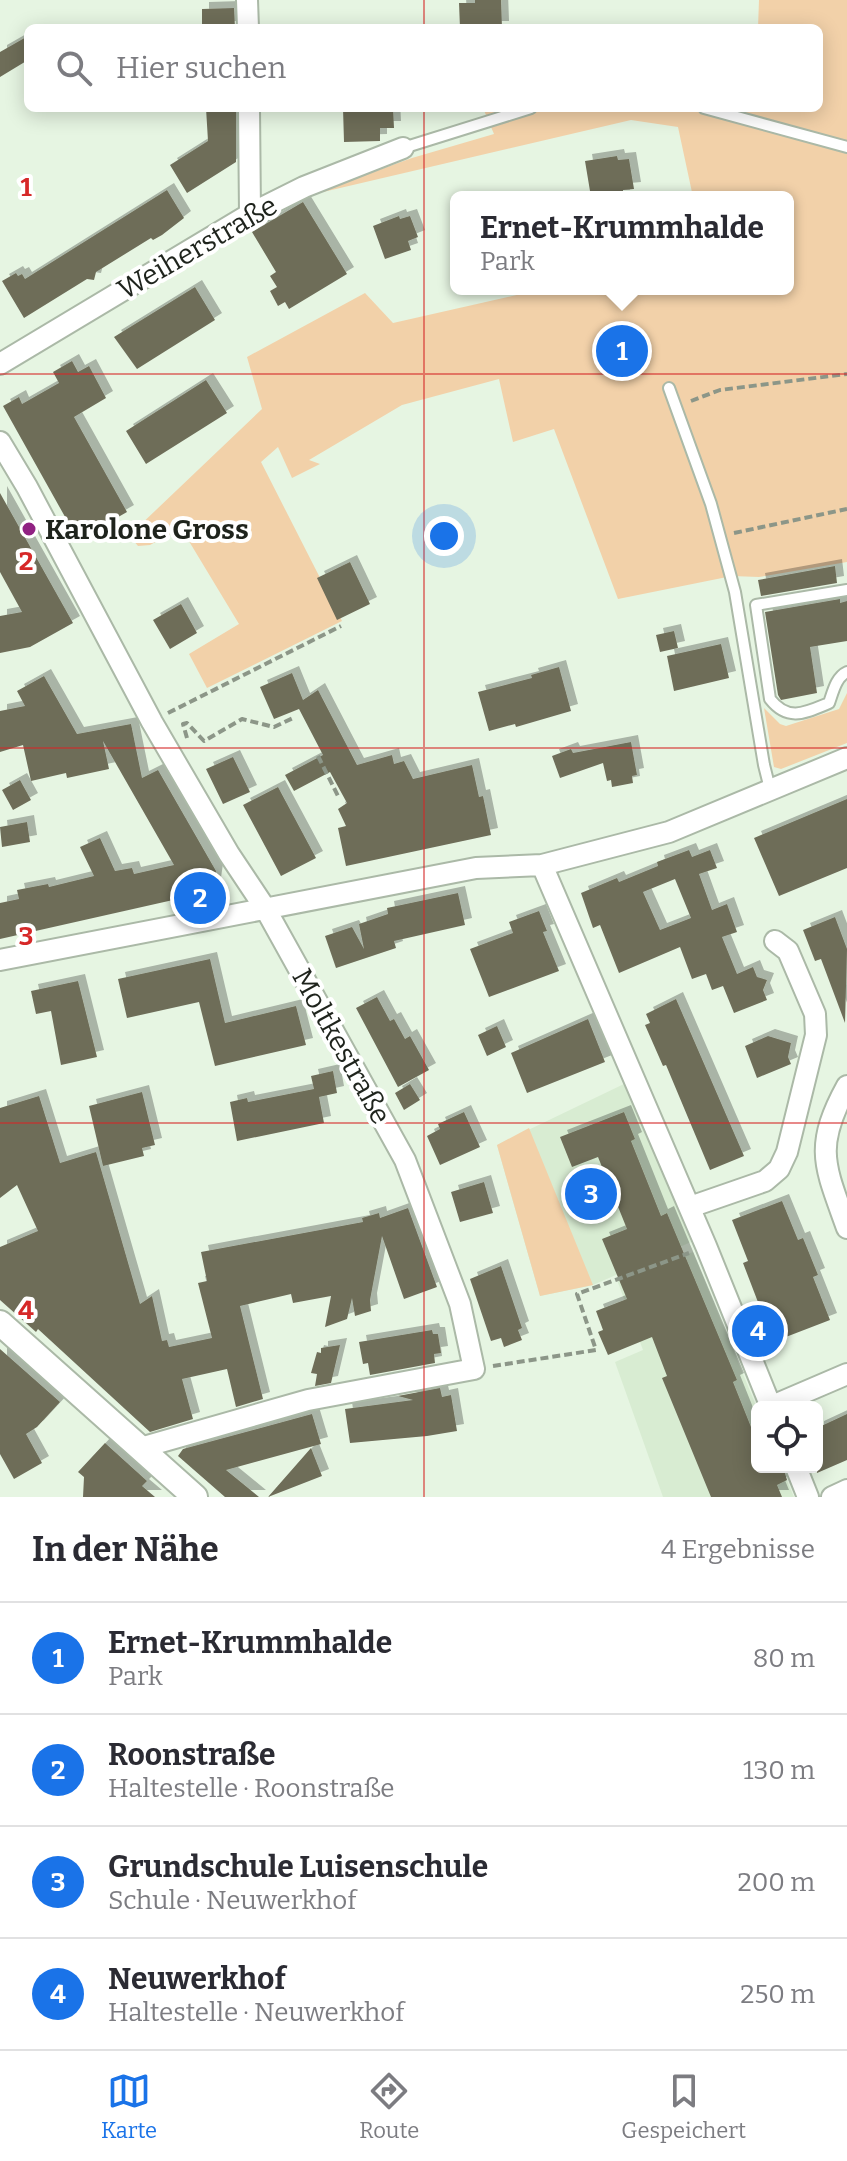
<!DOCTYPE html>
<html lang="de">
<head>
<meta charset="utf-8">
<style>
  :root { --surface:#fff; --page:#f2f2f3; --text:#2b2b33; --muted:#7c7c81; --line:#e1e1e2; --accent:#1a73e8 }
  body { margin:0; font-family:Bitter,serif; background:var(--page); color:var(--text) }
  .controls { position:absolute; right:24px; bottom:24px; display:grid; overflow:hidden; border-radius:12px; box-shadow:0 4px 20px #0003 }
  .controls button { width:72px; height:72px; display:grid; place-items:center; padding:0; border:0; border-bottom:2px solid var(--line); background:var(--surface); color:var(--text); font:40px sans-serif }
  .you { position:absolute; left:444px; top:536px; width:28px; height:28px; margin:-20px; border:6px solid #fff; border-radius:50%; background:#1a73e8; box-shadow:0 0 0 12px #1a73e833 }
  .badge { display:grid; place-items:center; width:52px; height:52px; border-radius:50%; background:var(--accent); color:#fff; font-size:26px; font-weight:700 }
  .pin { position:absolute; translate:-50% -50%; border:4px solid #fff; box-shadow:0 2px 8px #0006 }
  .popup { position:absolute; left:450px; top:191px; width:344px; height:104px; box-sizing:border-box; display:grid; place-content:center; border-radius:12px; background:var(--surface); filter:drop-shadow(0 2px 6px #0005); font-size:26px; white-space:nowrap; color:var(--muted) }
  .popup b { font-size:30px; color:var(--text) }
  .popup::after { content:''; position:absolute; left:50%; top:100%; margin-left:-16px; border:16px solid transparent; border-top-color:var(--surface) }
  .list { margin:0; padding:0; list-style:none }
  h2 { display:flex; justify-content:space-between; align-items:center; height:104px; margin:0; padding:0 32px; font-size:34px }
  h2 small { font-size:26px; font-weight:400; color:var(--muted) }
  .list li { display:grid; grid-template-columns:52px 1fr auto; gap:24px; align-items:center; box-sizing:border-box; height:112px; padding:0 32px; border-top:2px solid var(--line) }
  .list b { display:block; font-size:30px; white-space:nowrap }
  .list p { margin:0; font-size:26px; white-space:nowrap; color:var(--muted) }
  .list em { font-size:26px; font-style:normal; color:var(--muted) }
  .icon { flex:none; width:44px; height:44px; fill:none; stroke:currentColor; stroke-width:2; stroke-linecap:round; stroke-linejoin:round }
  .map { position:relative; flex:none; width:847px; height:1497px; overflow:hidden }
  .search { position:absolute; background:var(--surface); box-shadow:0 4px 20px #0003; left:24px; right:24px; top:24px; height:88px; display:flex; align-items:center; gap:20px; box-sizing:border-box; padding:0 28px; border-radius:12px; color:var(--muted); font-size:30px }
  .sheet { height:552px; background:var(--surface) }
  nav { display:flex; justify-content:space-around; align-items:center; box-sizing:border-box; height:112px; border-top:2px solid var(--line); background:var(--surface); font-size:22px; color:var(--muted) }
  nav a { display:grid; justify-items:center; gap:4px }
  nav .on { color:var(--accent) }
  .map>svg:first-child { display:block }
</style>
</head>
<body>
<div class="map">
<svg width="847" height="1497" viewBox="0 0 847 1497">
  <defs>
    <filter id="shadow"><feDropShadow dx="7" dy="-7" stdDeviation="0" flood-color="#0004"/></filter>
  </defs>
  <rect width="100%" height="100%" fill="#e6f5e2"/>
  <path fill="#d8ecd2" d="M 626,1083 L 691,1242 L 593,1285 L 540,1296 L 497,1145 Z
    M 693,1252 L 757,1408 L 757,1467 L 781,1467 L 794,1497 L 663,1497 L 615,1362 L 643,1350 L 617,1280 Z"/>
  <path fill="#f2d1a9" d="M 759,0 L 847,0 L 847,562 L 759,577 L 732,576 L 618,599 L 554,429 L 513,442 L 499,379 L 402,405 L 309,460 L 320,464 L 292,478 L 278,447 L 261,462 L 342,621 L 207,688 L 189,654 L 239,624 L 181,528 L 150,545 L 138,546 L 133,540 L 135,530 L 262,409 L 247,357 L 365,293 L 393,323 L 543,289 L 788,289 L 788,197 L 693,197 L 678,127 L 631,120 L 323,192 L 323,190 L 412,158 L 494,134 L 483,108 L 819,108 L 819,28 L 758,28 Z
    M 847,693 L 847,743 L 781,769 L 774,767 L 764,708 L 780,724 L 786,726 L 839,709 Z
    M 529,1128 L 593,1285 L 540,1296 L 497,1145 Z"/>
  <path fill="#6e6d59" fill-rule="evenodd" filter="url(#shadow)" d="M 475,0 L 501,0 L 502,28 L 460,28 L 459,3 L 475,3 Z
    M 234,8 L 235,28 L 202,28 L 202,9 Z
    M 28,36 L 28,60 L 0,77 L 0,52 Z
    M 206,108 L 236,108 L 236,162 L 187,193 L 170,165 L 208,141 Z
    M 343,108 L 393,108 L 394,128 L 380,128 L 380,141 L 344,142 Z
    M 617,156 L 618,160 L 629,159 L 634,189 L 623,190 L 623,197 L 591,197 L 585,161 Z
    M 167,190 L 184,218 L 162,235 L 153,240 L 151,238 L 96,272 L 94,280 L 87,279 L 24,318 L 2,281 L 16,273 L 18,276 L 22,274 L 25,279 Z
    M 303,202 L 347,274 L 289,309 L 285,302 L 278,306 L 270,291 L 277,287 L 270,276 L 276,272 L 252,232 Z
    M 399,216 L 400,219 L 410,216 L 418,237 L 408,241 L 411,250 L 385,259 L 373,226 Z
    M 195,287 L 215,320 L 137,369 L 114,337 Z
    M 72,361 L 78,372 L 89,366 L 106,398 L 74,417 L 127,512 L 78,540 L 3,406 L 19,397 L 22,404 L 59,383 L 53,372 Z
    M 206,380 L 227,413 L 146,464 L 126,431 Z
    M 0,493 L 73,623 L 30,647 L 0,653 L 0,616 L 22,612 L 0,572 Z
    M 350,562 L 370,604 L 337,620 L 317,578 Z
    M 835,566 L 837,583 L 761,596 L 758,580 Z
    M 840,599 L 840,603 L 847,601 L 847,641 L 810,647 L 817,693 L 781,700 L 778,695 L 765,612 Z
    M 181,604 L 197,633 L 170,649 L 153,620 Z
    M 674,631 L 678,648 L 660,652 L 656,635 Z
    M 721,644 L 729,678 L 674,691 L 667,656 Z
    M 559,667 L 571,711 L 516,727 L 515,724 L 489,731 L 478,692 L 532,678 L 531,675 Z
    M 292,673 L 303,700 L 318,690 L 357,765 L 392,755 L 394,764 L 404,761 L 413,779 L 472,765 L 479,797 L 483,796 L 491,835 L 346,866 L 338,828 L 346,826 L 338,809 L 347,803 L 330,772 L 294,791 L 285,775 L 323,755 L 299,709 L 274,719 L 260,687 Z
    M 44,676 L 77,734 L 131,724 L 142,778 L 158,770 L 216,871 L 213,891 L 0,939 L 0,903 L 19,899 L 17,890 L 48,884 L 49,887 L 94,876 L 80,847 L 100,838 L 115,871 L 132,868 L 134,874 L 174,865 L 103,741 L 109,769 L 67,778 L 66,773 L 31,781 L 23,745 L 0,752 L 0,711 L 25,706 L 17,691 Z
    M 631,742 L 637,775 L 632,776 L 633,783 L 612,787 L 611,780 L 607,781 L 603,763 L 560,778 L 552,756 L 571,749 L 573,753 Z
    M 233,757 L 250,792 L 223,804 L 206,769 Z
    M 20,780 L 31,800 L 13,810 L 2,790 Z
    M 278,787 L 316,858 L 281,876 L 243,805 Z
    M 847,799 L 847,868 L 779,896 L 754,838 Z
    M 27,822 L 30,842 L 2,847 L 0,827 Z
    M 689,850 L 692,857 L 710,850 L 717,868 L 699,874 L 712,910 L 727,904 L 737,932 L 722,937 L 737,974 L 753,967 L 757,977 L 767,980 L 763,990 L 767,1000 L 734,1013 L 723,986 L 712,990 L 706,974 L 692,979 L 680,947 L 619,973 L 600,925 L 593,928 L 581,893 L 617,878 L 619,882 L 658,866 L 657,862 ZM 675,879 L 691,918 L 660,930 L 643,892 Z
    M 458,893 L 465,925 L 394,941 L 396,948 L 336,968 L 325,936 L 352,927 L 364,949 L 359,924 L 388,914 L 387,908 Z
    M 539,911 L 547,931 L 543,932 L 559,971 L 489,997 L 470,949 L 513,933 L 509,922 Z
    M 835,917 L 847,949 L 845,1023 L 821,959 L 815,961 L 803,930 Z
    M 210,959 L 225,1023 L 296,1006 L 306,1045 L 215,1066 L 199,1002 L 127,1018 L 118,979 Z
    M 78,981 L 97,1057 L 61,1065 L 51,1011 L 36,1014 L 31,991 Z
    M 377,997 L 390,1021 L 394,1019 L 405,1039 L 410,1036 L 429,1070 L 398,1087 L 356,1008 Z
    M 676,999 L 744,1156 L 710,1170 L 666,1065 L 663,1066 L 645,1025 L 650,1023 L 646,1014 Z
    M 588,1019 L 605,1062 L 527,1093 L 511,1053 Z
    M 497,1026 L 506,1047 L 487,1056 L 478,1035 Z
    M 768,1036 L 791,1043 L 788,1057 L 791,1064 L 757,1078 L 745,1046 Z
    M 333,1071 L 337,1093 L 319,1097 L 324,1123 L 237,1141 L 230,1102 L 247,1098 L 248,1102 L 314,1089 L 311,1076 Z
    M 410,1084 L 420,1100 L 404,1110 L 395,1093 Z
    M 142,1092 L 155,1145 L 142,1148 L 144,1156 L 103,1166 L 89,1106 Z
    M 39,1096 L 60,1163 L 96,1152 L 140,1304 L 152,1296 L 162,1341 L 167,1340 L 169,1347 L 212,1338 L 198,1283 L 207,1281 L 201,1252 L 363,1222 L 362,1218 L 379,1213 L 380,1218 L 408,1208 L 437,1287 L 404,1299 L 382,1236 L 370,1300 L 371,1311 L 355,1316 L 352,1298 L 347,1319 L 325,1327 L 331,1296 L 293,1303 L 291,1294 L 240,1306 L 263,1399 L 236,1407 L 227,1369 L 182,1379 L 193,1419 L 150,1432 L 38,1329 L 36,1332 L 0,1300 L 0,1247 L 38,1231 L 17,1185 L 0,1198 L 0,1108 Z
    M 464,1112 L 480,1147 L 440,1165 L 427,1136 L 440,1129 L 438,1124 Z
    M 624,1112 L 635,1139 L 631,1141 L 661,1216 L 667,1213 L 737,1380 L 733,1382 L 757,1442 L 757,1467 L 783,1467 L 787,1480 L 777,1485 L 782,1497 L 711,1497 L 662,1378 L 667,1376 L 652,1337 L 608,1355 L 598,1332 L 603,1330 L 596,1311 L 627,1299 L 602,1239 L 627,1229 L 598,1157 L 572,1167 L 560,1137 Z
    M 484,1182 L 493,1213 L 460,1222 L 451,1192 Z
    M 782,1201 L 798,1240 L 803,1238 L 818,1275 L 813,1277 L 830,1320 L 778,1340 L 765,1308 L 761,1310 L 743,1263 L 748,1261 L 732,1220 Z
    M 501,1266 L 522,1328 L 518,1330 L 522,1340 L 504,1347 L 501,1338 L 491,1341 L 470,1279 Z
    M 432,1330 L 433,1334 L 438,1334 L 441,1353 L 434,1354 L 435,1363 L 370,1375 L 368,1363 L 363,1364 L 359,1342 Z
    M 340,1345 L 331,1383 L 315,1386 L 317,1374 L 311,1373 L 317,1352 L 321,1353 L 321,1348 Z
    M 0,1349 L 60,1402 L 37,1427 L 26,1434 L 42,1463 L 14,1479 L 0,1454 Z
    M 440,1388 L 442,1397 L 451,1395 L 457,1431 L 427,1436 L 350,1443 L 345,1409 L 413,1400 L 398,1396 Z
    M 312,1414 L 321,1444 L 226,1470 L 259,1497 L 225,1497 L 178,1456 L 183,1449 Z
    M 847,1414 L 847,1460 L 817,1473 L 817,1469 L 812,1471 L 810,1467 L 817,1467 L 817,1428 Z
    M 105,1443 L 147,1481 L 142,1486 L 155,1497 L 83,1497 L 84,1477 L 78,1472 Z
    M 311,1448 L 322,1476 L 268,1497 Z"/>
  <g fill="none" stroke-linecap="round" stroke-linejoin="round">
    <defs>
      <path id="service" d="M 704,108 L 847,147
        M 403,148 L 531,108
        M 669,388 L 711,504 L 735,592 L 764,765 L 770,789
        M 847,590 L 756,605 L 770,699 C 788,722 805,713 829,703 C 833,692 836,677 847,672"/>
      <path id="minor" d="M 247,0 L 248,28
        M 249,108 L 250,214
        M 0,364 L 250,214 L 304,187 L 403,148
        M 0,442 L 27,487 L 152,722 L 229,854 L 265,908 L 405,1160 L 460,1304 L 474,1369 L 308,1400 L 140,1448
        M 542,865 L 706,1246 L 771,1407
        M 0,960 L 476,868 L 542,865 L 669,832 L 847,758
        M 847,1086 C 813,1148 825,1166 847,1228
        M 690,1207 L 765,1181 L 779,1169 L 787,1152 L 816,1035 L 815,1014 L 788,951 L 775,941
        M 770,1407 L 847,1374
        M 796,1467 L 808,1497
        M 832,1497 L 847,1490"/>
      <path id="tertiary" d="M 0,1323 L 195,1497"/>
    </defs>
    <use href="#service" stroke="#abb9a7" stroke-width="14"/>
    <use href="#minor" stroke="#abb9a7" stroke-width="24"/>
    <use href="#tertiary" stroke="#abb9a7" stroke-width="28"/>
    <path stroke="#8c9688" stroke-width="4" stroke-dasharray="8 4" stroke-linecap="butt" d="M 691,401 L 720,390 L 847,374
      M 734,533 L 847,509
      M 168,713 L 341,626
      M 187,738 L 183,724 L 187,723 L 204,741 L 242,719 L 274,727 L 293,718
      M 318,756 L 338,796
      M 493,1366 L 596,1350 L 577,1294 L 689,1253"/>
    <use href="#service" stroke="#fff" stroke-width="10"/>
    <use href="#minor" stroke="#fff" stroke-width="20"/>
    <use href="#tertiary" stroke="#fff" stroke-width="24"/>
  </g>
  <path fill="none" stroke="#d62828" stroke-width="2" stroke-opacity="0.55" d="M 424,0 L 424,28M 424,108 L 424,1497M 0,374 L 847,374M 0,748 L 847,748M 0,1123 L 847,1123"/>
  <circle fill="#902182" stroke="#fff" stroke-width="3" cx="29" cy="529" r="8"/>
  <g text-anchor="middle" stroke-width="8" stroke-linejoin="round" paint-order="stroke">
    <g font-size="28" fill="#1e231c" stroke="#fff">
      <text transform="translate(197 247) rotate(-30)" y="10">Weiherstraße</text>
      <text transform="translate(342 1046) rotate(61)" y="10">Moltkestraße</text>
    </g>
    <g font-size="28" font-weight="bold" fill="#1e231c" stroke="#fff" text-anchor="start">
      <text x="45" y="539">Karolone Gross</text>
    </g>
  </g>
  <g font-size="26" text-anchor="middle" font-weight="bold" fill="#d62828" stroke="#fff" stroke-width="8" stroke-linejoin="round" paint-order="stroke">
    <text x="26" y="196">1</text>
    <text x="26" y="570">2</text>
    <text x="26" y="945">3</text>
    <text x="26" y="1319">4</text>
  </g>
</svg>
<div class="controls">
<button><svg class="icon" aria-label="locate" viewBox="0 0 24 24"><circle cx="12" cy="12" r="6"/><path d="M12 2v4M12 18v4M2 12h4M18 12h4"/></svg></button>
</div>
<div class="you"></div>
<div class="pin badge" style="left:622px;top:351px">1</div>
<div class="popup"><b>Ernet-Krummhalde</b>Park</div>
<div class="pin badge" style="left:200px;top:898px">2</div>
<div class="pin badge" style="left:591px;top:1194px">3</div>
<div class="pin badge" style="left:758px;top:1331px">4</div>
<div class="search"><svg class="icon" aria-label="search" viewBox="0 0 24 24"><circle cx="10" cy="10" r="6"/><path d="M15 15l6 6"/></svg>Hier suchen</div>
</div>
<section class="sheet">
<h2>In der Nähe<small>4 Ergebnisse</small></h2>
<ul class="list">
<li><span class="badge">1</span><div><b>Ernet-Krummhalde</b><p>Park</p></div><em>80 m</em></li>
<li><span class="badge">2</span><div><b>Roonstraße</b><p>Haltestelle · Roonstraße</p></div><em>130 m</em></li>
<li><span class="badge">3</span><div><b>Grundschule Luisenschule</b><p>Schule · Neuwerkhof</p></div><em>200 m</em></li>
<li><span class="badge">4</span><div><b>Neuwerkhof</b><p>Haltestelle · Neuwerkhof</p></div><em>250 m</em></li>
</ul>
</section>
<nav>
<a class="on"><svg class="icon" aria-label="map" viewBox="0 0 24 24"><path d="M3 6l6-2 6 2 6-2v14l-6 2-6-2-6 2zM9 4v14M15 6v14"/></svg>Karte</a>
<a><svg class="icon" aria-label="directions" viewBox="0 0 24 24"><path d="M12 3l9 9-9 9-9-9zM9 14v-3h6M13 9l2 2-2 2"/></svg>Route</a>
<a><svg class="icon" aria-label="saved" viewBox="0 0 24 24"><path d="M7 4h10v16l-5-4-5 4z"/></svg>Gespeichert</a>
</nav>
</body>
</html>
